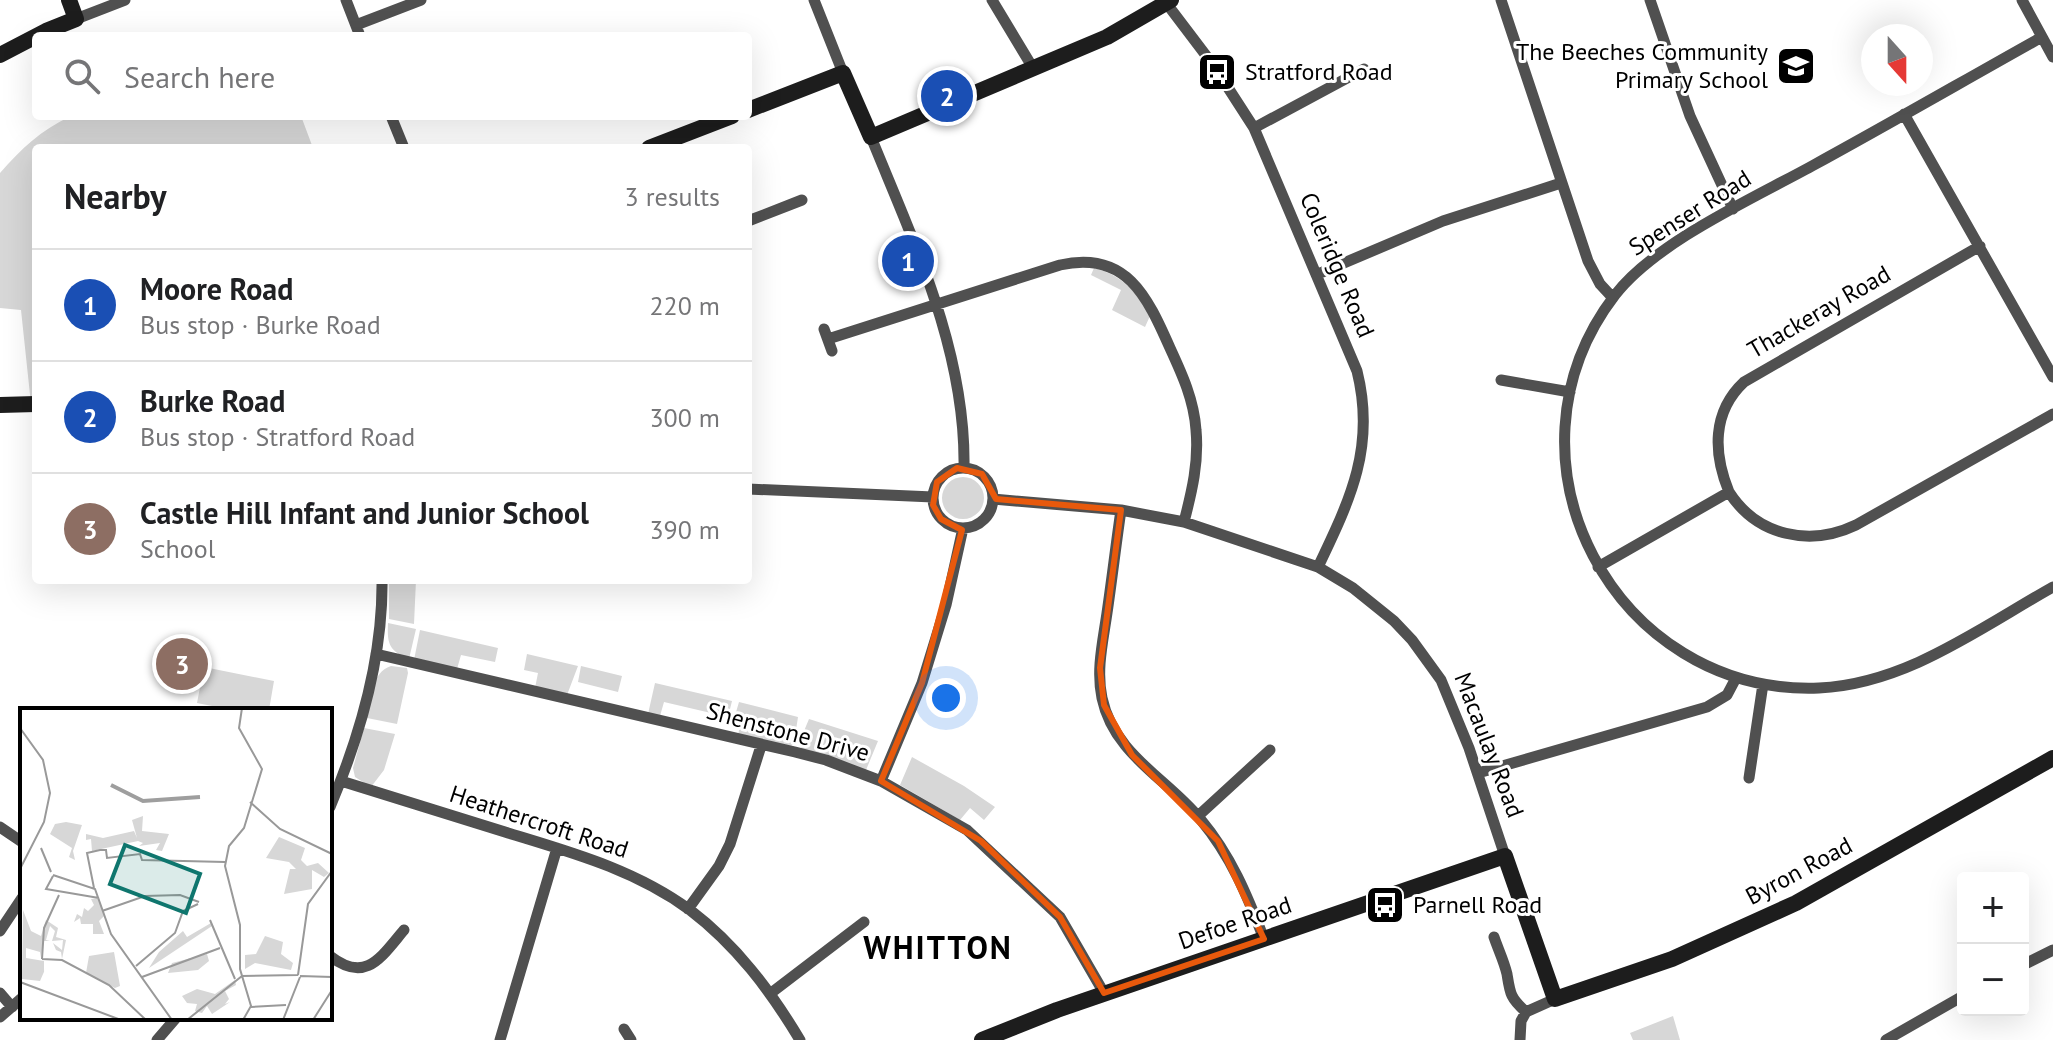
<!DOCTYPE html>
<html lang="en">
<head>
<meta charset="utf-8">
<style>
  :root { --surface:#fff; --page:#f6f6f6; --text:#202124; --muted:#757577; --line:#e0e0e0; --accent:#d93025 }
  body { margin:0; font-family:"PT Sans",sans-serif; background:var(--page); color:var(--text) }
  .controls { position:absolute; right:24px; bottom:24px; display:grid; overflow:hidden; border-radius:8px; box-shadow:0 8px 32px #0002 }
  .controls button { width:72px; height:72px; display:grid; place-items:center; padding:0; border:0; border-bottom:2px solid var(--line); background:var(--surface); color:var(--text); font:40px sans-serif }
  .compass { position:absolute; left:1861px; top:24px; width:72px; height:72px; border-radius:50%; background:var(--surface); box-shadow:0 8px 32px #0002; rotate:159deg }
  .you { position:absolute; left:946px; top:698px; width:28px; height:28px; margin:-20px; border:6px solid #fff; border-radius:50%; background:#1a73e8; box-shadow:0 0 0 12px #1a73e833 }
  .badge { display:grid; place-items:center; width:52px; height:52px; border-radius:50%; background:var(--accent); color:#fff; font-size:26px; font-weight:700 }
  .pin { position:absolute; translate:-50% -50%; border:4px solid #fff; box-shadow:0 2px 8px #0006 }
  .list { margin:0; padding:0; list-style:none }
  h2 { display:flex; justify-content:space-between; align-items:center; height:104px; margin:0; padding:0 32px; font-size:34px }
  h2 small { font-size:26px; font-weight:400; color:var(--muted) }
  .list li { display:grid; grid-template-columns:52px 1fr auto; gap:24px; align-items:center; box-sizing:border-box; height:112px; padding:0 32px; border-top:2px solid var(--line) }
  .list b { display:block; font-size:30px; white-space:nowrap }
  .list p { margin:0; font-size:26px; white-space:nowrap; color:var(--muted) }
  .list em { font-size:26px; font-style:normal; color:var(--muted) }
  .icon { flex:none; width:44px; height:44px; fill:none; stroke:currentColor; stroke-width:2; stroke-linecap:round; stroke-linejoin:round }
  .map { position:relative; flex:none; width:2053px; height:1040px; overflow:hidden }
  .search { position:absolute; background:var(--surface); box-shadow:0 8px 32px #0002; left:32px; top:32px; width:720px; height:88px; display:flex; align-items:center; gap:20px; box-sizing:border-box; padding:0 28px; border-radius:8px; color:var(--muted); font-size:30px }
  .panel { position:absolute; background:var(--surface); box-shadow:0 8px 32px #0002; left:32px; top:144px; width:720px; height:440px; border-radius:8px }
  .map>svg:first-child { display:block }
</style>
</head>
<body>
<div class="map">
<svg width="2053" height="1040" viewBox="0 0 2053 1040">
  <rect width="100%" height="100%" fill="#fff"/>
  <path fill="#d7d7d7" d="M 71,116 L 301,116 L 313,148 L 36,148 L 36,404 L 31,404 L 21,310 L 0,308 L 0,173 C 21,149 41,130 71,116 Z
    M 1094,268 C 1122,275 1137,292 1150,316 L 1145,327 L 1112,310 L 1121,290 L 1091,275 Z
    M942 498a21 21 0 1 1 42 0a21 21 0 1 1-42 0Z
    M 389,580 L 416,580 L 414,624 L 389,619 Z
    M 388,623 L 416,629 L 409,659 C 389,651 387,644 388,623 Z
    M 420,630 L 498,648 L 495,662 L 461,655 L 457,669 L 414,660 Z
    M 527,654 L 578,666 L 567,695 L 535,688 L 538,673 L 524,670 Z
    M 391,666 L 407,668 L 408,673 L 397,724 L 367,718 C 371,700 371,672 391,666 Z
    M 581,666 L 622,676 L 618,692 L 578,682 Z
    M 204,667 L 274,681 L 269,710 L 232,710 L 197,703 Z
    M 655,683 L 732,701 L 728,717 L 664,702 L 660,716 L 648,714 Z
    M 739,702 L 798,717 L 794,743 L 791,746 L 738,735 L 741,721 L 734,719 Z
    M 809,719 L 878,741 L 866,770 L 801,749 L 804,731 Z
    M 364,728 L 395,734 L 384,770 L 371,787 L 355,777 L 353,768 Z
    M 912,757 L 964,786 L 995,807 L 984,820 L 970,808 L 960,820 L 900,785 Z
    M 1673,1016 L 1680,1040 L 1633,1040 L 1630,1033 Z"/>
  <g fill="none" stroke-linecap="round" stroke-linejoin="round">
    <path stroke="#505050" stroke-width="11" d="M 346,0 L 360,36
      M 814,0 L 843,73
      M 992,0 L 1033,68
      M 1501,0 L 1588,261 L 1600,284 L 1613,298
      M 1650,0 L 1690,116 L 1733,209
      M 2022,0 L 2053,57
      M 1167,4 L 1214,66 L 1254,128 L 1357,371 C 1376,447 1350,500 1318,567
      M 76,19 L 125,0
      M 356,25 L 421,0
      M 2042,37 C 1965,80 1889,124 1812,166 C 1752,199 1656,242 1615,295 C 1489,459 1615,696 1819,688 C 1906,684 1980,628 2053,587
      M 1904,114 L 2053,377
      M 391,116 L 404,148
      M 1254,128 L 1364,69
      M 871,137 C 914,243 966,351 964,468
      M 748,221 L 802,200
      M 1318,274 L 1443,221 L 1561,183
      M 824,329 L 832,351
      M 828,339 L 1060,265 C 1126,250 1147,296 1170,348 C 1182,374 1194,400 1196,430 C 1199,462 1192,491 1184,522
      M 1501,380 L 1570,392
      M933 498a30 30 0 1 1 60 0a30 30 0 1 1-60 0Z
      M 748,489 L 933,497
      M 1729,492 C 1757,536 1810,547 1856,525 L 2053,414
      M 993,499 L 1121,510 L 1184,522 L 1318,567 L 1353,588 L 1394,621 L 1412,640 L 1441,680 L 1469,748 L 1505,856
      M 1121,510 C 1116,544 1112,579 1107,613 C 1103,641 1096,670 1102,698 C 1114,755 1168,779 1201,820 C 1231,856 1247,895 1264,939
      M 1598,567 L 1729,492 C 1713,453 1712,412 1744,382 L 1980,246
      M 376,654 L 795,752 L 826,760 L 881,781 L 967,830 L 1060,917 L 1104,993
      M 1478,773 L 1707,707 L 1727,695 L 1736,678
      M 1749,778 L 1763,684
      M 341,781 C 396,798 450,815 505,832 C 570,852 634,869 690,910 C 736,945 770,990 800,1040
      M 881,781 L 922,683 L 946,605 L 963,528
      M 330,807 C 360,736 383,658 382,580
      M 1198,816 L 1270,750
      M 0,827 L 22,842
      M 688,909 L 719,866 L 730,844 L 761,746
      M 0,931 L 22,898
      M 1494,937 C 1498,949 1504,961 1507,974 C 1510,993 1510,998 1526,1012
      M 330,956 C 366,984 381,957 404,930
      M 2023,965 L 2053,950
      M 0,993 L 12,1007
      M 771,993 L 864,922
      M 0,1017 L 22,998
      M 624,1029 L 631,1040
      M 157,1040 L 176,1018
      M 500,1040 L 557,848
      M 1520,1040 L 1521,1021 L 1526,1012 L 1555,999
      M 1886,1040 L 1963,996"/>
    <path stroke="#1d1d1d" stroke-width="16" d="M 0,55 L 46,31 L 76,19 L 69,0
      M 748,110 L 843,73 L 871,137 L 1107,37 L 1171,0
      M 649,148 L 732,116
      M 0,405 L 36,404
      M 982,1040 L 1057,1010 L 1505,856 L 1555,999 L 1672,959 L 1796,903 L 2053,758"/>
  </g>
  <path fill="none" stroke="#e8590c" stroke-width="6" stroke-linejoin="round" d="M 957,468 L 982,474 L 996,499 L 1121,510 L 1100,668 L 1104,705 L 1132,755 L 1218,841 L 1264,939 L 1104,993 L 1060,917 L 981,841 L 881,781 L 922,683 L 962,530 L 941,519 L 933,505 L 937,482 Z"/>
  <defs>
    <symbol id="school-square" viewBox="-11 -11 22 22"><rect x="-9" y="-9" width="18" height="18" rx="4" fill="#000" stroke="#fff"/><path d="M0-5L7-2L0 1L-7-2ZM-4 1L0 2.5L4 1V4Q0 6-4 4Z" fill="#fff"/></symbol>
    <symbol id="bus-square" viewBox="-11 -11 22 22"><rect x="-9" y="-9" width="18" height="18" rx="4" fill="#000" stroke="#fff"/><path d="M-5-6H5V4H4V6H2V4H-2V6H-4V4H-5ZM-3.5-4V0h7V-4ZM-3.5 1.2v1.5H-2V1.2ZM2 1.2v1.5H3.5V1.2Z" fill="#fff"/></symbol>
  </defs>
  <g fill-rule="evenodd">
    <use href="#school-square" x="1774" y="44" width="44" height="44"/>
    <use href="#bus-square" x="1195" y="50" width="44" height="44"/>
    <use href="#bus-square" x="1363" y="883" width="44" height="44"/>
  </g>
  <g text-anchor="middle" stroke-width="6" stroke-linejoin="round" paint-order="stroke">
    <g font-size="24" fill="#000" stroke="#fff" text-anchor="start">
      <text x="1768" y="60" text-anchor="end">The Beeches Community<tspan x="1768" dy="28">Primary School</tspan></text>
      <text x="1245" y="80">Stratford Road</text>
      <text x="1413" y="913">Parnell Road</text>
    </g>
    <g font-size="24" fill="#000" stroke="#fff">
      <text transform="translate(1690 213) rotate(-32)" y="8">Spenser Road</text>
      <text transform="translate(1337 265) rotate(67)" y="8">Coleridge Road</text>
      <text transform="translate(1819 312) rotate(-30)" y="8">Thackeray Road</text>
      <text transform="translate(788 732) rotate(15)" y="8">Shenstone Drive</text>
      <text transform="translate(1489 745) rotate(69)" y="8">Macaulay Road</text>
      <text transform="translate(539 822) rotate(18)" y="8">Heathercroft Road</text>
      <text transform="translate(1799 871) rotate(-28)" y="8">Byron Road</text>
      <text transform="translate(1235 923) rotate(-19)" y="8">Defoe Road</text>
    </g>
    <g font-size="32" font-weight="bold" letter-spacing="2" fill="#000" stroke="#fff">
      <text x="938" y="959">WHITTON</text>
    </g>
  </g>
  <g transform="translate(20 708)">
    <rect width="312" height="312" fill="#fff"/>
    <path d="M 123,108 L 122,123 L 149,126 L 142,143 L 136,142 L 140,135 L 119,138 L 123,135 L 118,133 L 72,143 L 71,131 L 66,132 L 66,126 L 83,130 L 114,123 L 117,130 L 112,112 ZM 46,114 L 62,117 L 53,143 L 55,152 L 49,149 L 52,140 L 30,126 L 35,116 ZM 259,129 L 285,140 L 281,152 L 287,158 L 298,155 L 309,165 L 304,169 L 292,162 L 292,181 L 264,186 L 270,161 L 276,161 L 269,154 L 246,150 ZM 79,190 L 84,208 L 79,213 L 84,226 L 73,226 L 73,216 L 61,216 L 60,210 L 54,214 L 57,206 L 62,209 L 64,200 L 68,203 L 74,197 L 71,191 ZM 3,202 L 11,223 L 21,228 L 26,212 L 38,220 L 36,229 L 46,232 L 42,251 L 41,244 L 36,242 L 33,235 L 42,242 L 43,232 L 32,233 L 35,223 L 30,218 L 26,232 L 30,233 L 23,233 L 21,250 L 20,244 L 6,240 L 6,250 L 24,253 L 24,264 L 27,257 L 20,273 L 2,271 ZM 191,215 L 192,218 L 129,260 L 139,244 L 163,223 L 167,229 ZM 245,228 L 263,234 L 261,246 L 273,255 L 271,262 L 235,255 L 225,261 L 225,247 L 236,246 ZM 94,244 L 100,278 L 95,280 L 66,265 L 69,248 ZM 187,246 L 189,253 L 178,262 L 148,265 L 152,255 ZM 215,272 L 216,277 L 205,283 L 209,291 L 205,296 L 210,294 L 192,306 L 187,298 L 182,305 L 175,303 L 177,296 L 167,295 L 162,288 L 177,281 L 195,286 Z" fill="#d7d7d7"/>
    <path fill="none" stroke="#9e9e9e" stroke-width="4" d="M 91,77 L 123,93 L 180,89"/>
    <path fill="none" stroke="#999" stroke-width="2" d="M 222,0 L 219,20 L 242,61 L 224,120 L 209,138 L 205,158 L 220,217 L 220,261 L 231,298 L 223,312M 0,20 L 23,52 L 30,85 L 24,114 L 0,161M 230,94 L 260,121 L 312,146M 21,140 L 31,164M 33,167 L 75,181 L 91,226 L 152,312M 33,168 L 26,181 L 79,190M 74,180 L 67,145 L 80,142 L 86,142 L 87,150 L 120,146 L 122,152 L 205,154M 0,190 L 0,277M 82,203 L 125,188 L 160,187 L 179,194M 190,212 L 215,271M 22,251 L 42,252 L 89,277 L 126,312M 22,251 L 24,220 L 39,187M 116,258 L 155,225 L 163,203 L 178,196M 278,267 L 288,196 L 312,163M 280,268 L 312,269M 122,269 L 200,240M 0,274 L 101,312M 231,299 L 266,297M 167,312 L 222,268 L 278,267M 263,312 L 280,269M 293,312 L 312,282"/>
    <path fill="#0f766e" fill-opacity="0.15" stroke="#0f766e" stroke-width="4" d="M 105,137 L 180,166 L 166,205 L 90,176 Z"/>
    <rect width="312" height="312" fill="none" stroke="#000" stroke-width="4"/>
  </g>
</svg>
<div class="controls">
<button>+</button>
<button>−</button>
</div>
<svg class="compass" viewBox="-18 -18 36 36"><path d="M0-13l5 13h-10z" fill="#e53935"/><path d="M0 13l5-13h-10z" fill="#757577"/></svg>
<div class="you"></div>
<div class="pin badge" style="left:908px;top:261px;background:#1a4fb4">1</div>
<div class="pin badge" style="left:947px;top:96px;background:#1a4fb4">2</div>
<div class="pin badge" style="left:182px;top:664px;background:#8d6e63">3</div>
<div class="search"><svg class="icon" aria-label="search" viewBox="0 0 24 24"><circle cx="10" cy="10" r="6"/><path d="M15 15l6 6"/></svg>Search here</div>
<section class="panel">
<h2>Nearby<small>3 results</small></h2>
<ul class="list">
<li><span class="badge" style="background:#1a4fb4">1</span><div><b>Moore Road</b><p>Bus stop · Burke Road</p></div><em>220 m</em></li>
<li><span class="badge" style="background:#1a4fb4">2</span><div><b>Burke Road</b><p>Bus stop · Stratford Road</p></div><em>300 m</em></li>
<li><span class="badge" style="background:#8d6e63">3</span><div><b>Castle Hill Infant and Junior School</b><p>School</p></div><em>390 m</em></li>
</ul>
</section>
</div>
</body>
</html>
